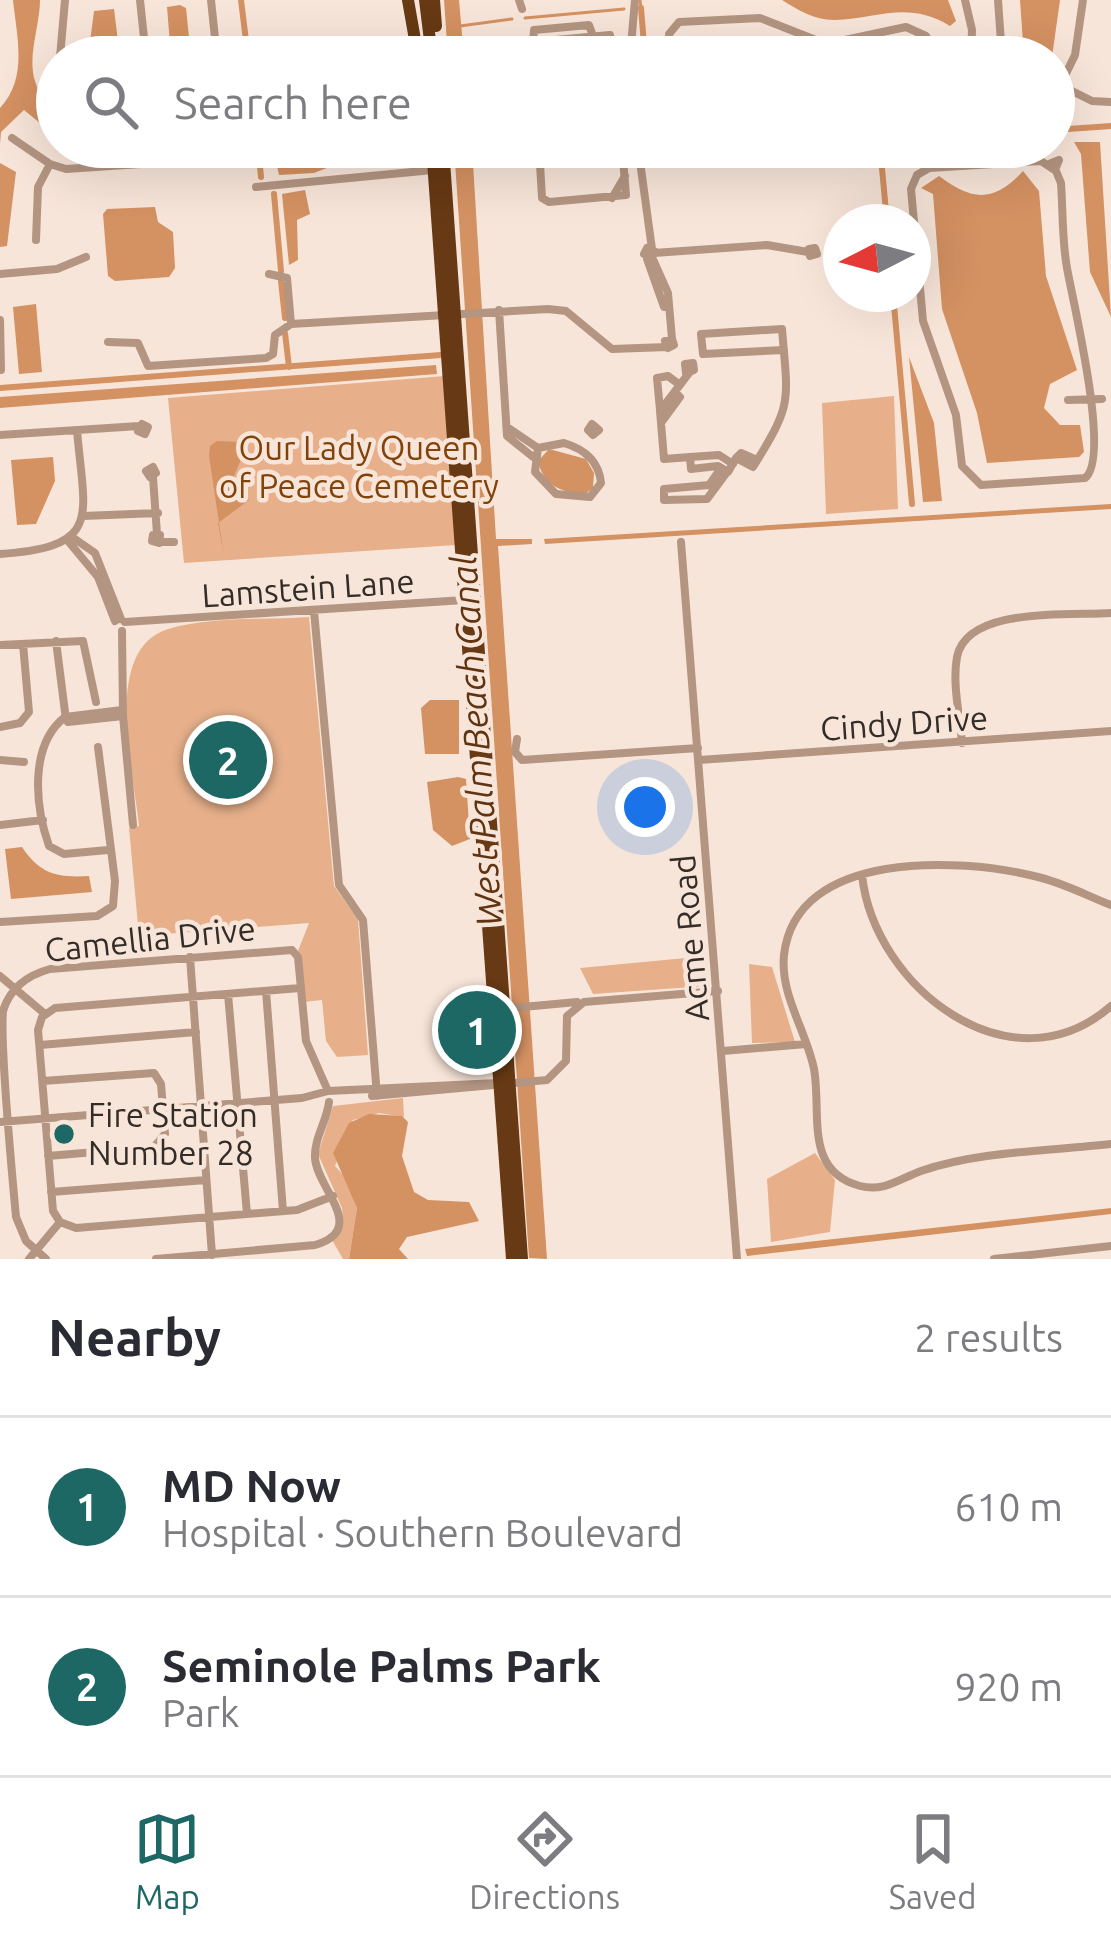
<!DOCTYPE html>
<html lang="en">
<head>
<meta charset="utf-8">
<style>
  :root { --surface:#fff; --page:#f2f2f3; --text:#2b2b33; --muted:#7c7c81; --line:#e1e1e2; --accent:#1d6864 }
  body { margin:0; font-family:Ubuntu,sans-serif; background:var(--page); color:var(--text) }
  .compass { position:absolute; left:823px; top:204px; width:108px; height:108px; border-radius:50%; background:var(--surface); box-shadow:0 12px 48px #0002; rotate:264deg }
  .you { position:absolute; left:645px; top:807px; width:42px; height:42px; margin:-30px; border:9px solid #fff; border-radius:50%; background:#1a73e8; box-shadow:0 0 0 18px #1a73e833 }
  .badge { display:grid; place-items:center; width:78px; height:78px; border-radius:50%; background:var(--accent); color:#fff; font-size:39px; font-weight:700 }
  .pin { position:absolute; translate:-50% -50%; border:6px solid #fff; box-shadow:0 3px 12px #0006 }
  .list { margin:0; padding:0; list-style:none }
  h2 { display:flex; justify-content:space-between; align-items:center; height:156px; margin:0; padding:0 48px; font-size:51px }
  h2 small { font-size:39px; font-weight:400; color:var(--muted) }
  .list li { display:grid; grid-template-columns:78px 1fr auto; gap:36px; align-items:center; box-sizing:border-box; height:180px; padding:0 48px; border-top:3px solid var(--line) }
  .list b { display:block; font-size:45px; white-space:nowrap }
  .list p { margin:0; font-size:39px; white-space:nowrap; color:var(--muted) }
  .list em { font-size:39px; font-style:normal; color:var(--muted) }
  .icon { flex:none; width:66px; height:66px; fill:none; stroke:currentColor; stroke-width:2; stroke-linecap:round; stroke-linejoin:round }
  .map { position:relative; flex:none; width:1111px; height:1259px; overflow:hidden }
  .search { position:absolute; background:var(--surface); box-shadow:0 12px 48px #0002; left:36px; right:36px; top:36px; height:132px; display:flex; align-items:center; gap:30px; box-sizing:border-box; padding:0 42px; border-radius:66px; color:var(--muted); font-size:45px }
  .sheet { height:516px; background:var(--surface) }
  nav { display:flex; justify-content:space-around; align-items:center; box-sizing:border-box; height:168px; border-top:3px solid var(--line); background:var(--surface); font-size:33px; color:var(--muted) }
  nav a { display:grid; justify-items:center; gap:6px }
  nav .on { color:var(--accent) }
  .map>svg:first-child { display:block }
</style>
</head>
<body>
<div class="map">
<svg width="1111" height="1259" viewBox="0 0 1111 1259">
  <rect width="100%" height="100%" fill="#f8e5d9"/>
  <path fill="#e7b08b" d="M 445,376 L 456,545 L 184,563 L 168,398 Z
    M 894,396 L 898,509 L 826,514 L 822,403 Z
    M 309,617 L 334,886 L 358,919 L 368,1055 L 337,1057 L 326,1041 L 322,1000 L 304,1002 L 298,951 L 309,923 L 139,936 L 129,828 L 139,826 C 134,772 101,650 168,629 C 210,616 265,620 309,617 Z
    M 707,956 L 707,986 L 593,994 L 580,968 Z
    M 749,964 L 772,967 L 795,1042 L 752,1043 Z
    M 403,1098 L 404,1117 L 379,1113 L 353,1120 L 335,1166 L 349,1181 L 357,1208 L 349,1259 L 343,1259 L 332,1240 L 343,1222 L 342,1208 L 318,1154 L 333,1106 Z
    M 815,1153 L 835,1180 L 830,1232 L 771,1242 L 767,1179 Z"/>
  <path fill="#d49162" d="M 13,0 L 40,0 C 40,26 27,56 35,81 C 41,102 57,115 57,137 L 24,110 L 1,132 L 0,144 L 0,108 C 28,78 17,38 13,0 Z
    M 444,0 L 459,0 L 464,57 L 448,57 Z
    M 782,0 L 948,0 L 956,21 L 950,26 C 907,0 879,19 834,20 C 814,20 798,10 782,0 Z
    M 1020,0 L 1060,0 L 1052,57 L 1024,57 Z
    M 180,5 L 186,8 L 191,57 L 171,57 L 167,7 Z
    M 114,9 L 120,57 L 88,57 L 94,11 Z
    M 1074,142 L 1100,142 L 1111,317 L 1090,272 L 1081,154 Z
    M 273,147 L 330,147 L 332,166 L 314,173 L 279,175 Z
    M 454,147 L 472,147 L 496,539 L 532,539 L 532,544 L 498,546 L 547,1259 L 529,1258 Z
    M 0,163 L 16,172 L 7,246 L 0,247 Z
    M 1023,171 L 1039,191 L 1046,276 L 1077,370 L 1050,384 L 1044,408 L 1060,425 L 1080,425 L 1084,452 L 1079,457 L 987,463 L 977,413 L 942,309 L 933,194 L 921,188 L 939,176 C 972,201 994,203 1023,171 Z
    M 305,190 L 310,214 L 297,220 L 298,260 L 289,265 L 282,194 Z
    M 155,207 L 158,222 L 173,232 L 175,268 L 169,277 L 115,281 L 108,276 L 103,214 L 107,209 Z
    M 36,304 L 42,372 L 19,374 L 13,307 Z
    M 909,357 L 934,423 L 942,501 L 923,502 Z
    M 436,365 L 437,374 L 0,408 L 0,397 Z
    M 217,441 L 241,442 L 245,450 L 234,476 L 249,500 L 218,523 L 224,556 L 209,456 L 210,446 Z
    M 549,449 L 586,459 L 594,473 L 593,488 L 584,495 C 561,492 543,485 538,461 Z
    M 53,457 L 55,481 L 36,524 L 17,525 L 11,460 Z
    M 1111,504 L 1111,509 L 545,544 L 544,539 Z
    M 430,700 L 459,700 L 459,754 L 425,754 L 421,708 Z
    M 458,777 L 466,779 L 470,839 L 452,846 L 433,830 L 427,782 Z
    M 22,847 C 40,874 57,878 89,876 L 92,892 L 11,899 L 5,849 Z
    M 369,1114 L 402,1116 L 408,1122 L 402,1156 L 414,1192 L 428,1200 L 469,1202 L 479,1221 L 407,1237 L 399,1249 L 408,1259 L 349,1259 L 357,1208 L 333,1153 L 349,1123 Z
    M 1111,1208 L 1111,1214 L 747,1256 L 745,1249 Z"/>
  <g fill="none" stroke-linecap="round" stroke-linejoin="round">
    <path stroke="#d49162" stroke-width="3" d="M 640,0 L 641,8
      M 525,18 L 624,9
      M 460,26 L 512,19"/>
    <path stroke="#d49162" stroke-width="6" d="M 241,0 L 248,57
      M 641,8 L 645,57
      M 1054,130 L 1111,126
      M 258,147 L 261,177
      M 653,147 L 660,156 L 804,147
      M 880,147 L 887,222
      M 274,194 L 281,271
      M 281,281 L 285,318
      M 893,294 L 912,504
      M 285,333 L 289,367
      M 0,388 L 441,355"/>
    <path stroke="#b39581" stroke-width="8" d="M 140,0 L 146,57
      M 211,0 L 217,57
      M 519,0 L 522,9
      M 965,0 L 972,30 L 971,57
      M 998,0 L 1002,57
      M 533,42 L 534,30 L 589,25 L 593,36
      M 934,47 L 974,40
      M 60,57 L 65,0
      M 534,57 L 533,42 L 610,35 L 613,57
      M 586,57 L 614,54
      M 630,57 L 635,0
      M 669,57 L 669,34 L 679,22 L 760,18 L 826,44 L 906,27 L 926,36 L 939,57
      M 1064,87 L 1092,101 L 1111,102
      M 1054,98 L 1075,55 L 1083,0
      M 12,138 L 50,164 L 66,169 L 201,160 L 222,147
      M 96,147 L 97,167
      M 539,147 L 542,198 L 549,202 L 626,195 L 622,147
      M 638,147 L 652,249
      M 972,147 L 974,165
      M 1041,161 L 1056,171 L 1061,183 C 1063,211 1062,241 1067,268 C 1074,307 1111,458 1085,478 L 981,485 L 962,466 L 956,415 L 923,321 L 911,189 L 917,175 L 929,168 Z
      M 1049,164 L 1059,160 L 1055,170
      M 256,187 L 433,170
      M 612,198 L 625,176
      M 36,240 L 38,187 L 50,164
      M 647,248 L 654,251 L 650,258 L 644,254 Z
      M 815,248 L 817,254 L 810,256 L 809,249 Z
      M 654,253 L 767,245 L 808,252
      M 652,257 L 668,293 L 672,339
      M 647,259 L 664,307
      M 0,274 L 57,269 L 86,257
      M 269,274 L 287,278 L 291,324
      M 499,310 L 507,436 L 533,457
      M 0,320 L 1,370
      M 672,339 L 674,345 L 668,348 L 665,341 Z
      M 108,342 L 138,343 L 148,366 L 266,358 L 273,354 L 275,335 L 291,324 L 548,309 L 566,311 L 612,349 L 667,347
      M 693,363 L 694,370 L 686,373 L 685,364 Z
      M 675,392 L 680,397 L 661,423 L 660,411 L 689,373
      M 1068,400 L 1102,399
      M 660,410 L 657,378 L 668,376 L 680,385
      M 661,423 L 664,459 L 690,457 L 691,469 L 718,466 L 728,472 L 736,458 L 753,467 C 793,403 788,403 782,329 L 701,334 L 703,354 L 784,350
      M 142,424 L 148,427 L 145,434 L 138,431 Z
      M 592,424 L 599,430 L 593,435 L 588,430 Z
      M 507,427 L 538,448
      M 0,435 L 139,426
      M 564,443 C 584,449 599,461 601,483 L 590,497 L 556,494 L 535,472 L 538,448 Z
      M 690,457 L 719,455 L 733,464
      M 736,458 L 741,453 L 757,460
      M 153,467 L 156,473 L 150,477 L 146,471 Z
      M 721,468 L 709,485 L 664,489 L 664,500 L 707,499 L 727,472
      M 153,477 L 157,534
      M 83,516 L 158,513
      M 153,535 L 160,535 L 159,543 L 152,541 Z
      M 72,537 L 95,553 L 121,619
      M 68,541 L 98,577 L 115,621
      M 160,542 L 174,542
      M 681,542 L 737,1259
      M 0,554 C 104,547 84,516 77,430
      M 314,611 L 339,885 L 363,920 L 377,1096
      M 125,622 L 464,600
      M 122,631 L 123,716 L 133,825
      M 56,641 L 66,720
      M 0,645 L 83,641 L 96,702
      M 68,722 L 123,716
      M 0,727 L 20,723 L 29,712 L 23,644
      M 517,739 L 515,752 L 522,760 L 698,748
      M 962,743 C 960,716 952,684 957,657 C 967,606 1070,616 1111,613
      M 0,760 L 24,762
      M 699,760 L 1111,731
      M 0,825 L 43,820
      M 108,850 L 64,854 L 49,846 C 35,806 29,745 65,717 L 122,710
      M 862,875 C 874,988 1012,1093 1111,1006
      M 1111,905 C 1085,895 1062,882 1034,876 C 960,858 796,849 784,955 C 780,995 806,1030 814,1069 C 822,1112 803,1171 860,1186 C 885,1192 899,1179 921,1171 C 979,1151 1050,1151 1111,1144
      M 0,922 L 97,916 L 113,906 L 115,881 L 98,747
      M 190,957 L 212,1255
      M 0,976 L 45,1014
      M 300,988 L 55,1008 L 42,1017 L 38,1030 L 53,1211 L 60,1222 L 76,1228 L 297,1210 L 333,1196
      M 266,991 L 283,1211
      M 228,994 L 247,1214
      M 512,1008 L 577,1002
      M 40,1045 L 196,1032
      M 723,1051 L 806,1044
      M 43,1081 L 154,1073 L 161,1084 L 165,1134 L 154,1147 L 48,1156
      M 372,1096 L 547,1080 L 566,1061 L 567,1016 L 584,1002 L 718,991
      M 0,1122 L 302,1098 L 328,1091 L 498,1083
      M 51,1192 L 206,1180
      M 29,1259 L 60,1222
      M 46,1259 L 26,1241 L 16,1217 C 12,1174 0,1045 3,1011 C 10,988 28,975 50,969 L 292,950 L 298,957 L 306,1041 L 328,1091
      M 156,1259 L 315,1245 C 369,1229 317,1189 315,1158 C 314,1138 327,1121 329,1102
      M 994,1259 L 1111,1246"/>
    <path stroke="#673914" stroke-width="12" d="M 408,0 L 418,57
      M 425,0 L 432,57
      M 434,0 L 436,26
      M 432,147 L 512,1259
      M 443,147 L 522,1259"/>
  </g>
  <circle fill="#1d6864" stroke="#f8e5d9" stroke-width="4.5" cx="64" cy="1134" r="12"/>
  <g text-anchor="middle" stroke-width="9" stroke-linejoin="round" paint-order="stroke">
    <g font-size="33" fill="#82430b" stroke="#f8e5d9">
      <text x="359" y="460">Our Lady Queen<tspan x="359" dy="38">of Peace Cemetery</tspan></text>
    </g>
    <g font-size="33" fill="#332c27" stroke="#f8e5d9">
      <text transform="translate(308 588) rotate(-4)" y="12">Lamstein Lane</text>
      <text transform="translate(904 723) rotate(-4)" y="12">Cindy Drive</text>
      <text transform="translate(690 938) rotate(-95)" y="12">Acme Road</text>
      <text transform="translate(150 939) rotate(-6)" y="12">Camellia Drive</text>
    </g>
    <g font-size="33" fill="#332c27" stroke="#f8e5d9" text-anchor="start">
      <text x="88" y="1127">Fire Station<tspan x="88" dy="38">Number 28</tspan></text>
    </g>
    <g font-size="36" font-style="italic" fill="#613411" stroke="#f8e5d9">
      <text transform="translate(476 741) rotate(-94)" y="13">West Palm Beach Canal</text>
    </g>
  </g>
</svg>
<svg class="compass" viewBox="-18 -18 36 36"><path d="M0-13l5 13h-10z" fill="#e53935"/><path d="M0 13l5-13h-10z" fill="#7c7c81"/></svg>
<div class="you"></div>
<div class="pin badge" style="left:477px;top:1030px">1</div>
<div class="pin badge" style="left:228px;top:760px">2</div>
<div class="search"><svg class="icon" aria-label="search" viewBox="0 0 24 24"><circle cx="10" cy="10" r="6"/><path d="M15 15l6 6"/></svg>Search here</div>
</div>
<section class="sheet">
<h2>Nearby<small>2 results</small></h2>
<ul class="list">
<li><span class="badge">1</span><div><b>MD Now</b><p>Hospital · Southern Boulevard</p></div><em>610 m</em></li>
<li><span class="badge">2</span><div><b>Seminole Palms Park</b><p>Park</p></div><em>920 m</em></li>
</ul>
</section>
<nav>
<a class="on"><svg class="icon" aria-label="map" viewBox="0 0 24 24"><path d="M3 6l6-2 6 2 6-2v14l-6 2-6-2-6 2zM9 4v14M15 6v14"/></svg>Map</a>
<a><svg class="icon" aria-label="directions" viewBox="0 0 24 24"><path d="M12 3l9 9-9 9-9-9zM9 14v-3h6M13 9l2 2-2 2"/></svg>Directions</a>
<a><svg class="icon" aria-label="saved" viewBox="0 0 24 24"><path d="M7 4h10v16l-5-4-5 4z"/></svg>Saved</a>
</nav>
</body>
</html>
